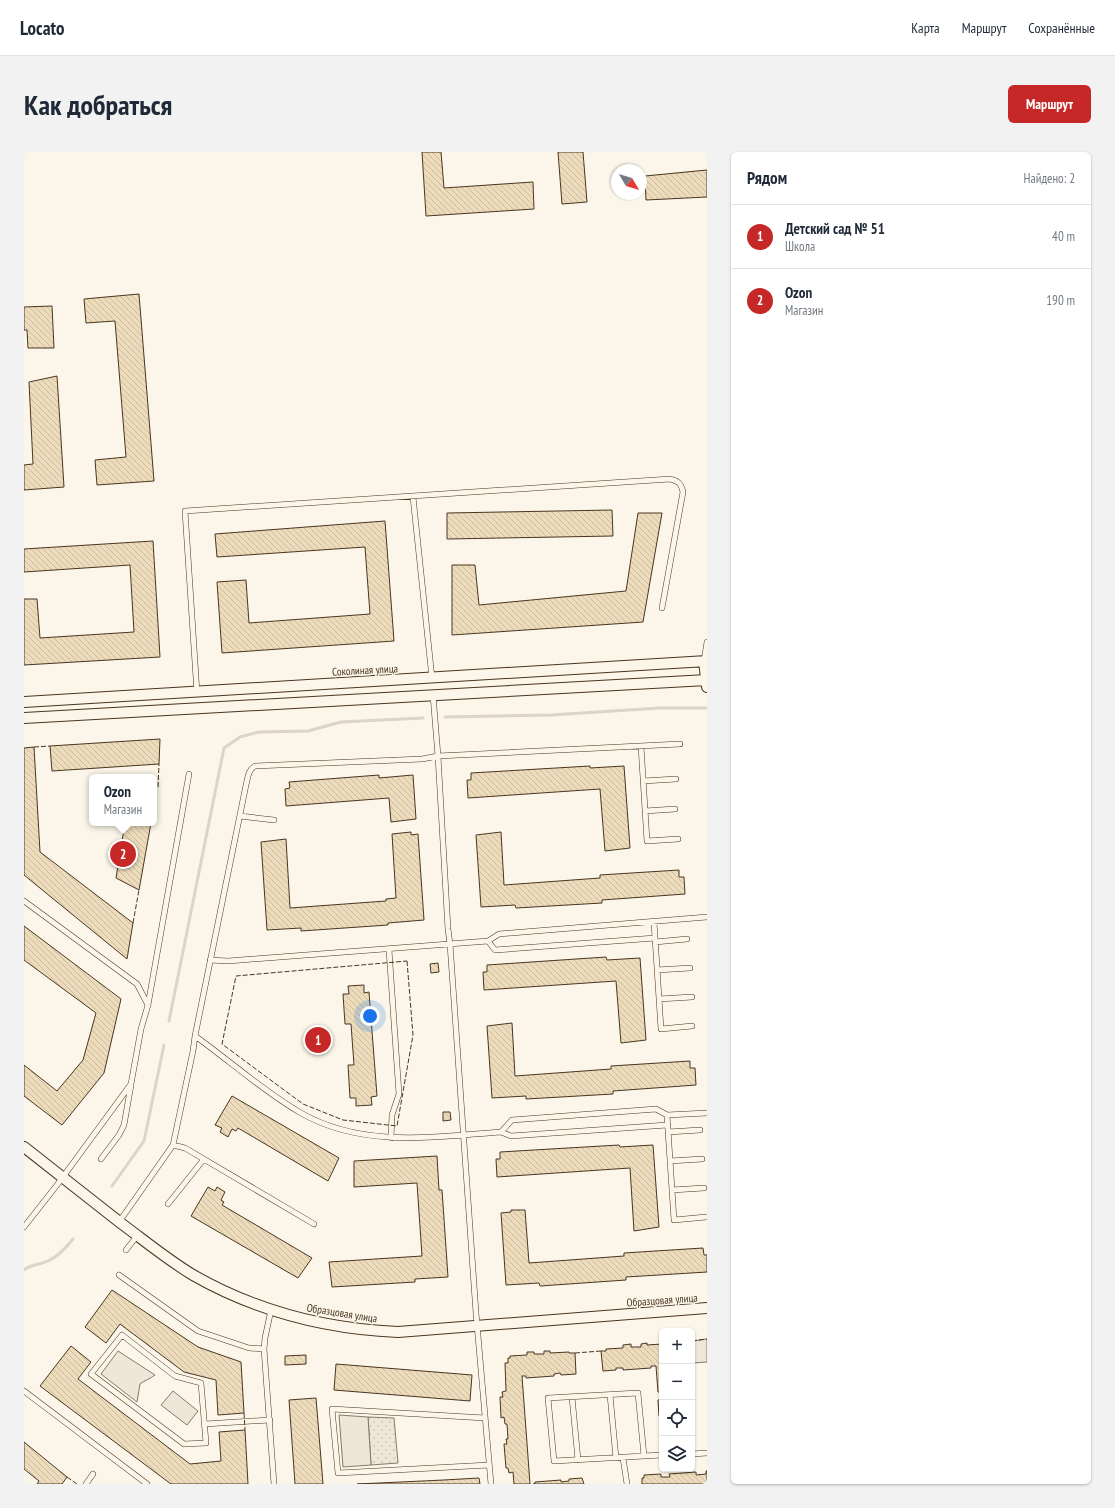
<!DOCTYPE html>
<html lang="ru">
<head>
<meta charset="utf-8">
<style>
  :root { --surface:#fff; --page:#f2f2f3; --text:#1f2937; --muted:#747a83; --line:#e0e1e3; --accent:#c62828 }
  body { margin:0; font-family:"PT Sans Narrow",sans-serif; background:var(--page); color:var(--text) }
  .controls { position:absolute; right:12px; bottom:12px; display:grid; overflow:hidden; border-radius:6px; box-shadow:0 1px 3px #0004 }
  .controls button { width:36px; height:36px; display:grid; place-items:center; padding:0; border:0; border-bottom:1px solid var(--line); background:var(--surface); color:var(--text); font:20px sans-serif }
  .compass { position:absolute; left:587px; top:12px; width:36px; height:36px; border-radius:50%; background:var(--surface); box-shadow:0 1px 3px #0004; rotate:128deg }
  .you { position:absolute; left:346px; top:864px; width:14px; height:14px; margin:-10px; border:3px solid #fff; border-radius:50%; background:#1a73e8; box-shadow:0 0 0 6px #1a73e833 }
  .badge { display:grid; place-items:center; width:26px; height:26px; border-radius:50%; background:var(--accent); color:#fff; font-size:13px; font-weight:700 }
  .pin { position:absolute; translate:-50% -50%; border:2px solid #fff; box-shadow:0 1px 4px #0006 }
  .popup { position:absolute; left:65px; top:622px; width:68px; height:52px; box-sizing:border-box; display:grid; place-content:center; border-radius:6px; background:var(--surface); filter:drop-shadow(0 1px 3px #0005); font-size:13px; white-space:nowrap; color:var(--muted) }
  .popup b { font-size:15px; color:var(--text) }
  .popup::after { content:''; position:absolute; left:50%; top:100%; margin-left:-8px; border:8px solid transparent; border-top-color:var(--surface) }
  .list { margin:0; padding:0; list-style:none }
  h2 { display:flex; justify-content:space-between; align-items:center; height:52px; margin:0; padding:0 16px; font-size:17px }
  h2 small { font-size:13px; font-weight:400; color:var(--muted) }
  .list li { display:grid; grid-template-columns:26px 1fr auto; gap:12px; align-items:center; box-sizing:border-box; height:64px; padding:0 16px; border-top:1px solid var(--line) }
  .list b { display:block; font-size:15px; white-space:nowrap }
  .list p { margin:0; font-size:13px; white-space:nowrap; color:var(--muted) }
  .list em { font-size:13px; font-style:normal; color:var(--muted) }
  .icon { flex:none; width:22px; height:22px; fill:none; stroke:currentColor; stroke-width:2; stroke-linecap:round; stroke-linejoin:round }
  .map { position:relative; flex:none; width:683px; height:1332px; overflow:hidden; border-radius:6px }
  header { display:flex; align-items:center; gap:24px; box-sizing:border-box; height:56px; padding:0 20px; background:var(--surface); border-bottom:1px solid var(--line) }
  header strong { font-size:19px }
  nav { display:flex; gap:22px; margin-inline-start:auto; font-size:14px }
  .intro { display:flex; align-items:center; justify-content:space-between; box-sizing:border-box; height:96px; padding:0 24px }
  h1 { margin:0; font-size:28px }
  .button { padding:10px 18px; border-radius:6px; background:var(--accent); color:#fff; font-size:14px; font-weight:700 }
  main { display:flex; gap:24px; padding:0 24px }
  aside { flex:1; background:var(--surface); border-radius:6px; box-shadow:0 1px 3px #0004 }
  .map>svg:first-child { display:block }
</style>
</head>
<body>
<header>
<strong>Locato</strong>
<nav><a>Карта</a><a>Маршрут</a><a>Сохранённые</a></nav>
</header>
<div class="intro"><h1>Как добраться</h1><a class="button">Маршрут</a></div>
<main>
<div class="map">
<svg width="683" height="1332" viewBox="0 0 683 1332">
  <defs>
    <pattern id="grass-dots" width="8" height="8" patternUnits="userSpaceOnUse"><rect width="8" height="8" fill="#ede6d9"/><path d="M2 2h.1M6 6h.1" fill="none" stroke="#cdc6ba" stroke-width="1.8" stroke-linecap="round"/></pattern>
    <pattern id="building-back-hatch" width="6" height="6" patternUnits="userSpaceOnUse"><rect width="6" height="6" fill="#ecdcbc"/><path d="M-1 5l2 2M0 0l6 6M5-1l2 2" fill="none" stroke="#ccbda1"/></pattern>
  </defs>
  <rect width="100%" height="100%" fill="#fbf6e9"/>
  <path fill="url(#grass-dots)" stroke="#887966" d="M 344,1265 L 370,1266 L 374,1311 L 347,1313 Z"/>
  <path fill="#ede6d9" stroke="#887966" d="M 683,1187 L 683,1210 L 668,1211 L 668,1189 Z
    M 94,1199 L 131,1223 C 126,1227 121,1228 116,1232 L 113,1250 L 77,1222 Z
    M 149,1239 L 174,1259 L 163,1273 L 137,1253 Z
    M 315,1263 L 344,1265 L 347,1313 L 319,1315 Z"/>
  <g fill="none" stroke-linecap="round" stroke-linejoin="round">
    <path stroke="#dcd4c6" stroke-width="3" d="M 421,565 L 527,563 L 636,556 L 683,556
      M 145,869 L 200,596 L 216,585 L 235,580 L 284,579 L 317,570 L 399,566
      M 88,1034 L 120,989 L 140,893
      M 0,1118 C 7,1112 16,1113 24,1109 C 35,1104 42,1096 49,1087"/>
  </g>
  <path fill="url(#building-back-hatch)" stroke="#4a3520" d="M 398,0 L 417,0 L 420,36 L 509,30 L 510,57 L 402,64 Z
    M 534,0 L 559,0 L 563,50 L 538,52 Z
    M 683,18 L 683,45 L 622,48 L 621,24 Z
    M 115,142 L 130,329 L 73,333 L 71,308 L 102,305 L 91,169 L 62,171 L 60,147 Z
    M 28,154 L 30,196 L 4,196 L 3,178 L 0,178 L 0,155 Z
    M 33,224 L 40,335 L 0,338 L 0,313 L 9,312 L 5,230 Z
    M 588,358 L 589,384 L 423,387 L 423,361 Z
    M 614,361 L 638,361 L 619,470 L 428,483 L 428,413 L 451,413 L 455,453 L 602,439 Z
    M 361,369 L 370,489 L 198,501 L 193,430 L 222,428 L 225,471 L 346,462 L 341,395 L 193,405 L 191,382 Z
    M 129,389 L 136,505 L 0,513 L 0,447 L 13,447 L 16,486 L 110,480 L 106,413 L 0,420 L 0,397 Z
    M 136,587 L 135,612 L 28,619 L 26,594 Z
    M 10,595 L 16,700 L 109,771 L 103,807 L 0,723 L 0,596 Z
    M 566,614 L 566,616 L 600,614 L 606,696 L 581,699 L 576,637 L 444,646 L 443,628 L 447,628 L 447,621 Z
    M 355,623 L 355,626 L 389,623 L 392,667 L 367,670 L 365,646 L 262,654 L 261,637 L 266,636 L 265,630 Z
    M 101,671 L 127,671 L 115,738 L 92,726 Z
    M 387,680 L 387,683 L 394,682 L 400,768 L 364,771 L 364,773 L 277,779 L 277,776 L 243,778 L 237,690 L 262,687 L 266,756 L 362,749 L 362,747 L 372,746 L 368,682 Z
    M 477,680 L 480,733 L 576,726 L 576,723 L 655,718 L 655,725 L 660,725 L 661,742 L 578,748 L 578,751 L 492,756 L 491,753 L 457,755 L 452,683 Z
    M 0,774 L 97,847 L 80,921 L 38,973 L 0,944 L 0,913 L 33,939 L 59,908 L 72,861 L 0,808 Z
    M 582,805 L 583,808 L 616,806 L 622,888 L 597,891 L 592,829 L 460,838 L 459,820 L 463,820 L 463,813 Z
    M 414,811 L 415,820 L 407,821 L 406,812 Z
    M 340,833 L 340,841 L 345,840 L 353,944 L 347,945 L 348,953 L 332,954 L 332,946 L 326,946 L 324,913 L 330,913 L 327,872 L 321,872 L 319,842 L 325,842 L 324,834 Z
    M 488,871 L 491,924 L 587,917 L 587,914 L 666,909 L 666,916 L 671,916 L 672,933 L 589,939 L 589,942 L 502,947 L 502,944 L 468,946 L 463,874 Z
    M 208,944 L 315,1006 L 304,1029 L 214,976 L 212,979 L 208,977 L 204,985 L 196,980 L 198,976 L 191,973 Z
    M 419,960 L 426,960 L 427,968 L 419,969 Z
    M 595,993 L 596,995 L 629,993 L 635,1075 L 610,1079 L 606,1016 L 473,1025 L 472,1007 L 476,1007 L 476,1000 Z
    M 413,1004 L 415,1038 L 418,1038 L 424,1125 L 391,1127 L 391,1130 L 308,1135 L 305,1110 L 398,1104 L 393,1031 L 330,1035 L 330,1009 Z
    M 184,1035 L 191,1039 L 193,1035 L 201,1040 L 197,1048 L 200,1050 L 198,1053 L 288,1106 L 274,1126 L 167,1064 Z
    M 487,1058 L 501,1058 L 505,1111 L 600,1104 L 600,1101 L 679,1096 L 680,1103 L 683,1103 L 683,1120 L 602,1125 L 602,1128 L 516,1134 L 515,1131 L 482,1133 L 477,1061 L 487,1060 Z
    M 88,1138 L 174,1195 L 217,1210 L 220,1261 L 194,1263 L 192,1228 L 160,1220 L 96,1172 L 82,1191 L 61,1175 Z
    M 623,1191 L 623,1193 L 638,1192 L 638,1264 L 635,1264 L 634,1248 L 638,1248 L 637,1240 L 634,1240 L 632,1214 L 627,1214 L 627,1216 L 599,1218 L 599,1216 L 592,1216 L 592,1218 L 579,1219 L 577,1199 L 582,1199 L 582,1197 L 599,1196 L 599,1193 L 607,1192 L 607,1195 L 617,1195 L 617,1192 Z
    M 47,1194 L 67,1210 L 54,1227 L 166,1312 L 197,1309 L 195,1280 L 221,1278 L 224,1332 L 147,1332 L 16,1234 Z
    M 520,1199 L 526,1199 L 526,1201 L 545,1200 L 545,1201 L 551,1201 L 552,1222 L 537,1223 L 536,1221 L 530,1222 L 530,1224 L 502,1226 L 502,1224 L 498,1224 L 506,1332 L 490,1332 L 489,1320 L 485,1321 L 484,1316 L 482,1316 L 480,1292 L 483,1292 L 482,1287 L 484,1287 L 483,1272 L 481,1272 L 480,1265 L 477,1266 L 476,1245 L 479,1245 L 478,1240 L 482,1239 L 481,1211 L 484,1211 L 484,1206 L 486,1206 L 486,1204 L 503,1203 L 503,1200 L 510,1200 L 510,1202 L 520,1202 Z
    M 282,1203 L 282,1212 L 261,1213 L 261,1204 Z
    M 312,1212 L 448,1223 L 446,1249 L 310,1238 Z
    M 292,1246 L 299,1332 L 271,1332 L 265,1248 Z
    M 0,1290 L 43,1325 L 38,1332 L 13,1332 L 15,1329 L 0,1317 Z
    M 682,1319 L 683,1319 L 683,1332 L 618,1332 L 618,1326 L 620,1326 L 620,1323 L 637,1322 L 637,1325 L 646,1325 L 645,1322 L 672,1320 L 672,1323 L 682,1322 Z
    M 455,1326 L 456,1332 L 333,1332 L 420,1328 Z
    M 558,1326 L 560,1332 L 509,1332 L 511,1332 L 511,1330 L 537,1328 L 537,1330 L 545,1329 L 545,1327 Z"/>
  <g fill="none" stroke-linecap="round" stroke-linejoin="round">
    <defs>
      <path id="service" d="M 389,345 L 408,526
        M 680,509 L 683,490
        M 173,541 L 161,359 L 646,327 C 654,329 657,331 659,340 L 638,456
        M 409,543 L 414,604 L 424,777 L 426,792 L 452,1161 L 467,1332
        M 617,594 L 623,689 L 654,687
        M 619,629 L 652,627
        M 621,659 L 651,657
        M 216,664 L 250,668
        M 0,749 L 113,832 L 124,853
        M 630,770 L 637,877 L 668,874
        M 464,789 L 471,798 L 631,786
        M 631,790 L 663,787
        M 365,798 L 375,942 L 368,963 L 367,986
        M 186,808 L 204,809 L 464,789 L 475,782 L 683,765
        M 633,818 L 666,816
        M 635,847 L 668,845
        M 171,884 L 222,633 C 224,625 224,618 231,614 L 398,607 L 414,604 L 656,592
        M 643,963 L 650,1068 L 682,1065
        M 477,980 L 488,968 L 632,957 L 643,963 L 683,961
        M 644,980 L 676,978
        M 149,993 L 161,996 L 290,1072
        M 77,1007 L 95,983 L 100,973 L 107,933
        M 646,1009 L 678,1007
        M 648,1038 L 680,1036
        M 144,1052 L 180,1007
        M 95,1070 L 149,993 L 169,899 L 171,884 C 206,909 239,939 277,961 C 338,996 410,985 477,980 L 487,984 L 643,973
        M 0,1075 L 33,1033 L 107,932 L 117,877 L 124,853 L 165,622
        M 102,1098 L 113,1084
        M 95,1123 L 174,1179 L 225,1196 L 240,1197
        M 247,1158 L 241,1186 L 240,1197 L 250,1332
        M 98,1183 L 151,1224 L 177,1231 L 182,1291 L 160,1292 L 67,1222 Z
        M 0,1239 L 123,1332
        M 586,1243 L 592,1306
        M 548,1245 L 554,1308
        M 461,1266 L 308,1257 L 314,1321 L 465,1313
        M 181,1272 L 246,1268
        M 668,1302 L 683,1301
        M 620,1304 L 614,1241 L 524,1246 L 530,1309 L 638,1303
        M 599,1306 L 603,1332
        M 62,1332 L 69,1322"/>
      <path id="minor" d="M 680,509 L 683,535
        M 0,550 L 683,509
        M 0,566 L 683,528
        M 0,995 C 33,1021 65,1046 98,1072 C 121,1089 144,1108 169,1123 C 232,1159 302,1177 374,1180 L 683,1156"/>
    </defs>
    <use href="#service" stroke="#4a3520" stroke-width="6"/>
    <use href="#minor" stroke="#4a3520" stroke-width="12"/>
    <use href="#service" stroke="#fbf6e9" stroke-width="5"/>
    <use href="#minor" stroke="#fbf6e9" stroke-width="10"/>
    <path stroke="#4a3520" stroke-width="1" stroke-dasharray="5 2" stroke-linecap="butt" d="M 10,595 L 26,594
      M 134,635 L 135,612
      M 109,771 L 115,738
      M 383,809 L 389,883 L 373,974 L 319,968 L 279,952 L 198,892 L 212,824 Z
      M 668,1189 L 683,1187
      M 551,1201 L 577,1199
      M 220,1261 L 221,1278
      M 43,1325 L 53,1332"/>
  </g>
  <g text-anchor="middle" stroke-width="3" stroke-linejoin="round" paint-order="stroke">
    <g font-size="11" fill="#4a3520" stroke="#fbf6e9">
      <text transform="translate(341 518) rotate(-3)" y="4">Соколиная улица</text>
      <text transform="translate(638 1148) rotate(-4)" y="4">Образцовая улица</text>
      <text transform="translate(318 1161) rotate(9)" y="4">Образцовая улица</text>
    </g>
  </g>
</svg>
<div class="controls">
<button>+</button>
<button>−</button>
<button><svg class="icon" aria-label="locate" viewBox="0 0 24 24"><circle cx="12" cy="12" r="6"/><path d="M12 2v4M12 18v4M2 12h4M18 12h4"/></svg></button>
<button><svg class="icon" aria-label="layers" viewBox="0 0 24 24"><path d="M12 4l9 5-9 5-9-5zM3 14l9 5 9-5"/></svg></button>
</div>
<svg class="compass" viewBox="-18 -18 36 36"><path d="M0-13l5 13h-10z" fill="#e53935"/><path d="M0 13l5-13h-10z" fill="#747a83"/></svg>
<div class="you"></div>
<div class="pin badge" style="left:294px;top:888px">1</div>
<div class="pin badge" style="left:99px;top:702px">2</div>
<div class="popup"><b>Ozon</b>Магазин</div>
</div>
<aside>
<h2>Рядом<small>Найдено: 2</small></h2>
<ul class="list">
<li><span class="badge">1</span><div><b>Детский сад № 51</b><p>Школа</p></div><em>40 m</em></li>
<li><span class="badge">2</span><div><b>Ozon</b><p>Магазин</p></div><em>190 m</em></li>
</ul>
</aside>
</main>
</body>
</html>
